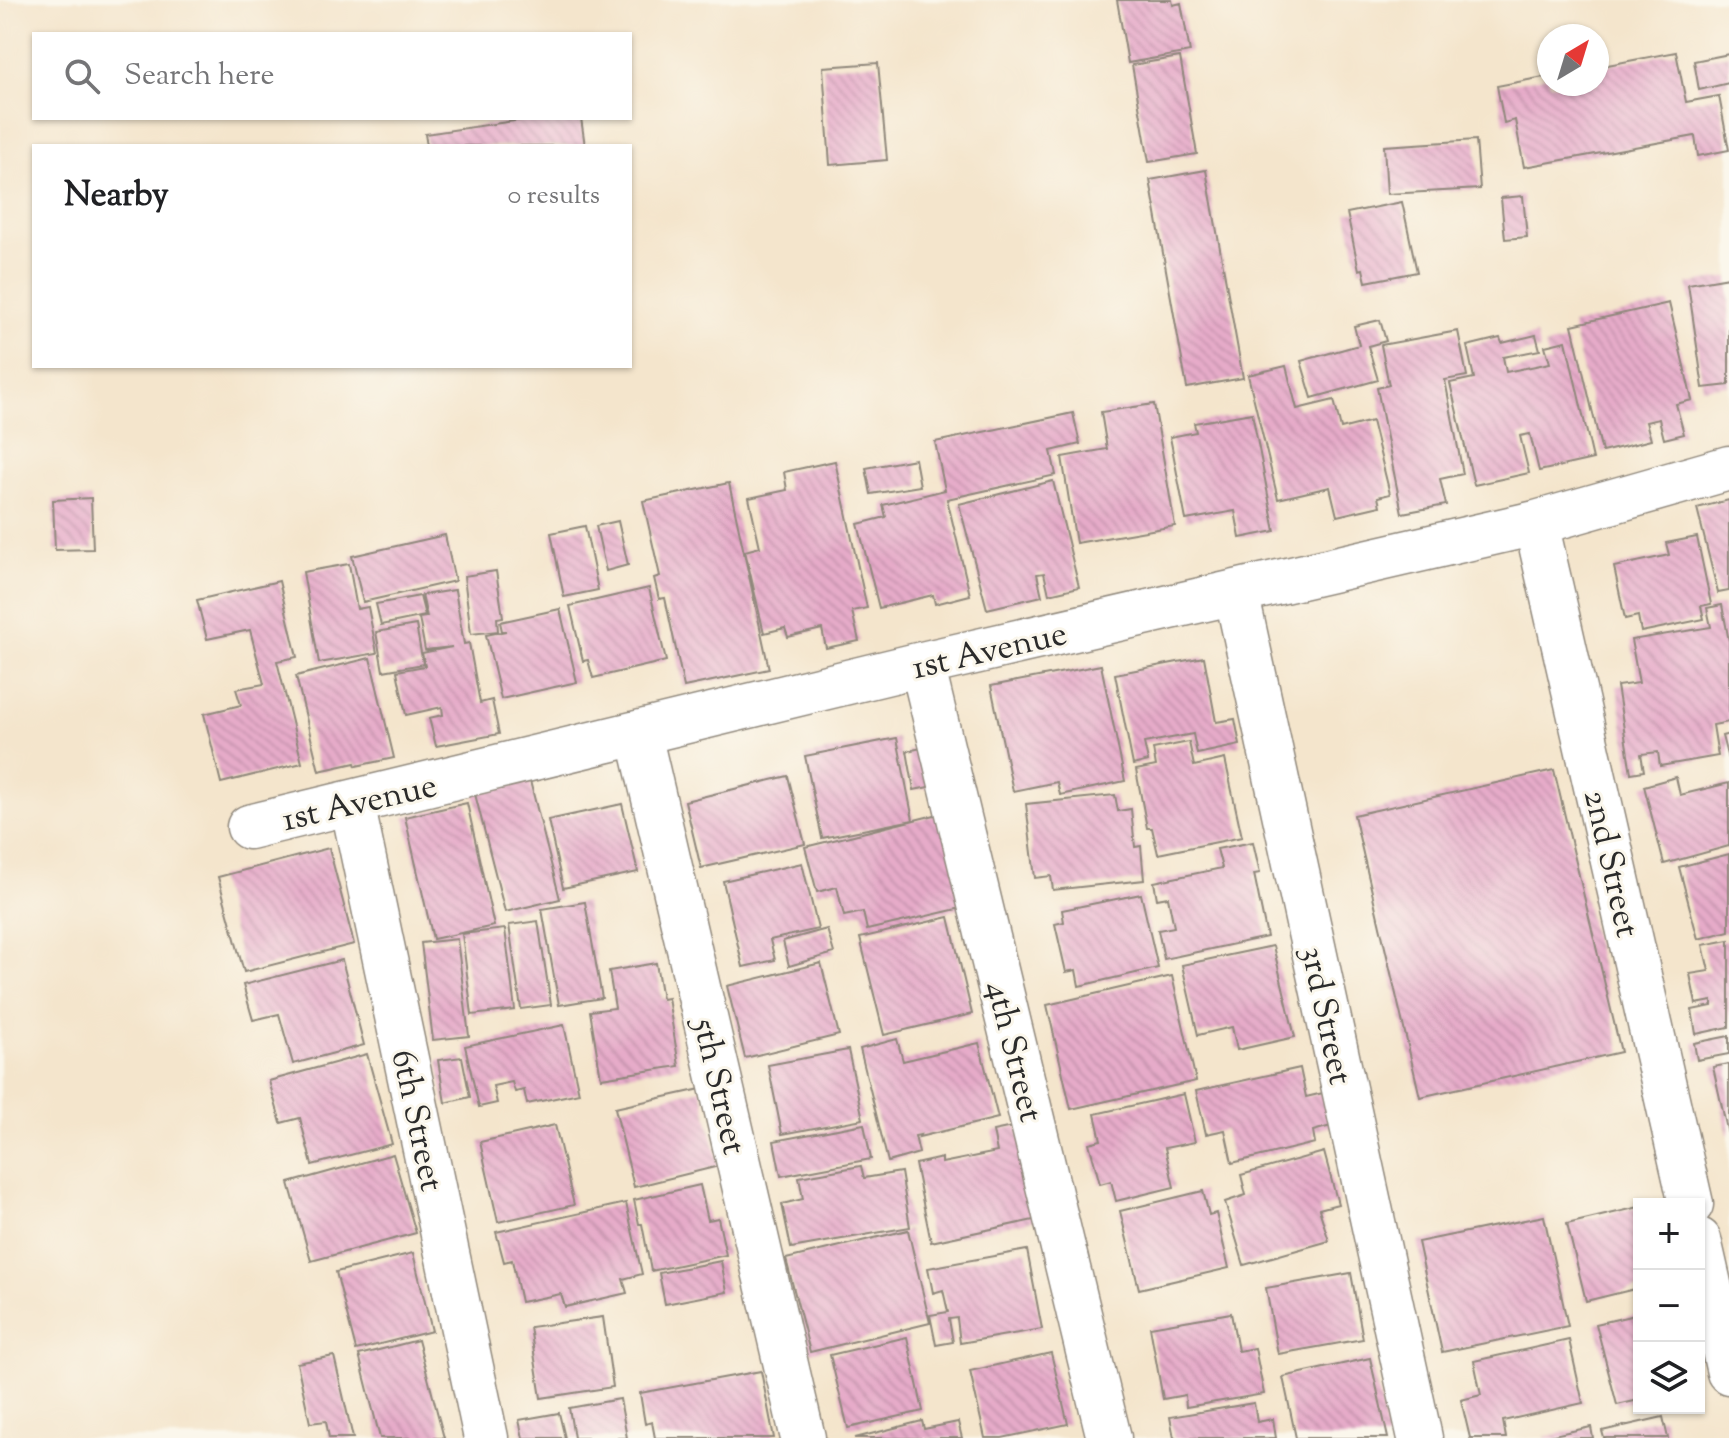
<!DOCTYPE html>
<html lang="en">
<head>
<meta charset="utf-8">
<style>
  :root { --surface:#fff; --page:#f2f2f2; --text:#202124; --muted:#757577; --line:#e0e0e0 }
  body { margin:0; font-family:"Sorts Mill Goudy",serif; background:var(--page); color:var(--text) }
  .controls { position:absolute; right:24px; bottom:24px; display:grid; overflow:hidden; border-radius:0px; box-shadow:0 2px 6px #0004 }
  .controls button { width:72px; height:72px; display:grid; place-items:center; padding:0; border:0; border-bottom:2px solid var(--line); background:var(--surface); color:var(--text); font:40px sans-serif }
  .compass { position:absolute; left:1537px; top:24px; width:72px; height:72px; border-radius:50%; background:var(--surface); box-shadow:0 2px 6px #0004; rotate:38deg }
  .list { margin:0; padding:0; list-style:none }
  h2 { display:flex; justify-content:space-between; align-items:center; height:104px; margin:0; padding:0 32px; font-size:34px }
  h2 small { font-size:26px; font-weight:400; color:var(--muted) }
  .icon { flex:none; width:44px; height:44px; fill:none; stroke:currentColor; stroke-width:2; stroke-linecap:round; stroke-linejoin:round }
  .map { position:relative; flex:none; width:1729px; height:1438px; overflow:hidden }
  .search { position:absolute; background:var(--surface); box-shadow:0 2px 6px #0004; left:32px; top:32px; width:600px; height:88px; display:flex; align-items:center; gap:20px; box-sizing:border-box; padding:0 28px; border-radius:0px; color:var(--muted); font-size:30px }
  .panel { position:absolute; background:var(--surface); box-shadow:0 2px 6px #0004; left:32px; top:144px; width:600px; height:224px; border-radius:0px }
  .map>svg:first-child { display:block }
</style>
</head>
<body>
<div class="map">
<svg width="1729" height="1438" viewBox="0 0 1729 1438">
  <defs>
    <pattern id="building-back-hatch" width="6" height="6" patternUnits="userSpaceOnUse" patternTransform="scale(2)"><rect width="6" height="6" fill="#e6abc9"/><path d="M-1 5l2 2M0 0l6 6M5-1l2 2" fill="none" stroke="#c593ad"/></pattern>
  </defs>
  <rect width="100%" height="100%" fill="#fbf7ec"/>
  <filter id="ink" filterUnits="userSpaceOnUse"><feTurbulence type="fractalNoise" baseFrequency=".0125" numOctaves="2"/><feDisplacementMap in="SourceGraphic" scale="16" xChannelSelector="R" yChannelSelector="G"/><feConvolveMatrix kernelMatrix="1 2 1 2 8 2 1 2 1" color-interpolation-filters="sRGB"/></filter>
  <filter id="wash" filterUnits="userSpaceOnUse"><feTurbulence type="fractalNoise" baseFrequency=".006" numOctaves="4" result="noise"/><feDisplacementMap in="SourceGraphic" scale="32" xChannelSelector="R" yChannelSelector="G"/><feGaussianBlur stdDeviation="1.8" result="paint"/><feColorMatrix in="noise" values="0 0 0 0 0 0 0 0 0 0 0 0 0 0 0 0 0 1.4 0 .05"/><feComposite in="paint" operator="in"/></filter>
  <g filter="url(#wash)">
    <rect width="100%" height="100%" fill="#f4e5cc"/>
    <g id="blocks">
      <path fill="url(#building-back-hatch)" d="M 1117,0 L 1172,0 L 1173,5 L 1181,3 L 1190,52 L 1128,63 Z
        M 1676,52 L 1686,102 L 1719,96 L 1729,150 L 1698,156 L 1695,136 L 1524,167 L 1515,120 L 1504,123 L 1497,86 L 1549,76 L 1549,84 L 1597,84 L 1597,67 Z
        M 1729,54 L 1729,83 L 1699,90 L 1694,61 Z
        M 1180,57 L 1197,154 L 1149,162 L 1132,65 Z
        M 878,63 L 887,160 L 830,165 L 823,67 Z
        M 534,118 L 581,118 L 585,146 L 427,146 L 425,134 Z
        M 1476,140 L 1480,189 L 1387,194 L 1384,146 Z
        M 1206,170 L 1243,378 L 1187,388 L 1150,180 Z
        M 1523,196 L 1527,237 L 1505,239 L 1501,198 Z
        M 1402,202 L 1417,272 L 1366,282 L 1363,269 L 1359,270 L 1347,213 Z
        M 1729,277 L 1729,385 L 1703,388 L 1688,284 Z
        M 1669,303 L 1692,400 L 1676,404 L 1684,434 L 1664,439 L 1659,419 L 1646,422 L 1651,440 L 1602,452 L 1572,325 Z
        M 1380,320 L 1386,341 L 1368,346 L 1378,380 L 1312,398 L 1301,361 L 1359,345 L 1354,326 Z
        M 1458,331 L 1467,376 L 1445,380 L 1463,474 L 1440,479 L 1446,505 L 1402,513 L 1377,388 L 1389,385 L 1381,345 Z
        M 1536,335 L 1540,350 L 1503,357 L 1506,372 L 1550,363 L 1545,346 L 1566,341 L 1593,459 L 1539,471 L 1530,434 L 1520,436 L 1529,473 L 1474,485 L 1450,383 L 1474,378 L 1467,346 L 1500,338 L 1502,343 Z
        M 1286,366 L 1297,409 L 1334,400 L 1341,429 L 1372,421 L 1390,494 L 1378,497 L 1380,506 L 1337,516 L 1330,487 L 1278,499 L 1248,375 Z
        M 1154,404 L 1175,526 L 1076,543 L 1062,457 L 1107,449 L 1101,412 Z
        M 1073,413 L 1080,444 L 1051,451 L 1056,475 L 947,499 L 970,595 L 935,604 L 933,595 L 879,608 L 858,524 L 886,517 L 883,505 L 945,490 L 935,442 Z
        M 1252,413 L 1275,531 L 1240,538 L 1235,511 L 1186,520 L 1170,437 L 1196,432 L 1194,423 Z
        M 915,459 L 920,486 L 871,494 L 866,468 Z
        M 835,461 L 867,608 L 852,611 L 859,641 L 826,648 L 822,629 L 788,637 L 785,628 L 764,633 L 745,551 L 760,547 L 749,498 L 787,490 L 784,472 Z
        M 1053,481 L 1079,587 L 1049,594 L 1044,573 L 1037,574 L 1042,596 L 987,609 L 959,504 Z
        M 729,483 L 769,669 L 684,687 L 665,598 L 659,599 L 654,578 L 660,576 L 643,501 Z
        M 91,498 L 93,549 L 55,550 L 53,500 Z
        M 1729,500 L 1729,591 L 1718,593 L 1697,508 Z
        M 618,521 L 628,565 L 606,571 L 596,526 Z
        M 585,526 L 598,590 L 564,597 L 551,533 Z
        M 445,535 L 455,581 L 363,602 L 352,556 Z
        M 1697,537 L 1711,604 L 1701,606 L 1704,619 L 1641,632 L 1638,616 L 1625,619 L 1614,567 L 1669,555 L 1666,543 Z
        M 349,564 L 357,609 L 368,607 L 377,653 L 319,663 L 303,572 Z
        M 496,571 L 503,617 L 497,618 L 498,631 L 471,634 L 464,576 Z
        M 279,581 L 297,657 L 277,661 L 302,763 L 221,783 L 204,714 L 241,705 L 236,689 L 264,684 L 250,630 L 207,639 L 197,600 Z
        M 649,588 L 666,661 L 593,678 L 588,660 L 583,661 L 570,606 Z
        M 455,590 L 464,644 L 469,643 L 480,703 L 492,700 L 499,734 L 436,746 L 429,718 L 443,715 L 442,707 L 406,715 L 397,671 L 425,666 L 422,653 L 452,647 L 425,650 L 419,618 L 427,617 L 422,595 Z
        M 420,596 L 425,616 L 381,625 L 376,604 Z
        M 1722,605 L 1729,641 L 1729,722 L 1713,725 L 1718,756 L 1660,766 L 1658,752 L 1641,754 L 1644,771 L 1631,773 L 1617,686 L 1639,683 L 1631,640 L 1711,627 L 1707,608 Z
        M 560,609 L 577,682 L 501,699 L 486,635 L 506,631 L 502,631 L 500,622 Z
        M 416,625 L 423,664 L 383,671 L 376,632 Z
        M 1204,657 L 1216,722 L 1235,719 L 1240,745 L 1197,754 L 1193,734 L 1144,743 L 1148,761 L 1133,765 L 1115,674 Z
        M 370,658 L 394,758 L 356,766 L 355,763 L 319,771 L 296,676 Z
        M 1101,665 L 1125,781 L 1060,795 L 1057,782 L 1013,791 L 991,686 Z
        M 1729,734 L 1729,759 L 1728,759 L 1722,736 Z
        M 897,738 L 913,820 L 822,838 L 805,756 Z
        M 1189,742 L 1194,766 L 1225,759 L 1242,837 L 1158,854 L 1152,828 L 1147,828 L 1136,770 L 1156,766 L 1153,749 Z
        M 936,745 L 943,784 L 914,790 L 907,751 Z
        M 1554,770 L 1621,1052 L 1420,1097 L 1354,815 Z
        M 788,776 L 805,844 L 701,868 L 685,801 Z
        M 1676,777 L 1680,795 L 1729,783 L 1729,846 L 1664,864 L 1644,786 Z
        M 530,781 L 560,899 L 505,912 L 475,794 Z
        M 1115,795 L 1118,811 L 1131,809 L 1135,847 L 1141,846 L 1144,880 L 1053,890 L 1051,876 L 1035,878 L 1026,804 Z
        M 467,803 L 494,926 L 433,939 L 405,817 Z
        M 622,804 L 638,872 L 563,888 L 548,820 Z
        M 947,812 L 970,906 L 867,930 L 863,912 L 844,916 L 837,887 L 817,892 L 805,847 Z
        M 1253,842 L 1260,873 L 1254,874 L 1267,937 L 1164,959 L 1158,930 L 1174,927 L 1168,897 L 1157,899 L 1154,882 L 1222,868 L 1217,849 Z
        M 329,848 L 354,944 L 244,972 L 218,877 Z
        M 1729,854 L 1729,931 L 1698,939 L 1679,867 Z
        M 802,863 L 818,929 L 770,940 L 775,960 L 743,967 L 723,881 Z
        M 1141,894 L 1158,968 L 1079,986 L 1076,970 L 1066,972 L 1055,924 L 1064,922 L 1062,910 Z
        M 585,902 L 602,998 L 559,1005 L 542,909 Z
        M 949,917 L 972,1014 L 884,1035 L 860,938 Z
        M 538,921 L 551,1005 L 521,1009 L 509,925 Z
        M 505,929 L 515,1010 L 472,1015 L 462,934 Z
        M 827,929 L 834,953 L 789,966 L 783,941 Z
        M 457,939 L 469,1036 L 433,1040 L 421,943 Z
        M 1729,940 L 1729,1027 L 1696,1034 L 1692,1010 L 1712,1006 L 1712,1001 L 1696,1004 L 1690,974 L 1709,971 L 1703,945 Z
        M 1273,946 L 1295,1037 L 1237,1050 L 1232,1027 L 1198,1035 L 1182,965 Z
        M 342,960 L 364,1045 L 293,1064 L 279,1014 L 253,1020 L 243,985 Z
        M 656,963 L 662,999 L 668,998 L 679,1066 L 601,1078 L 590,1011 L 615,1008 L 609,971 Z
        M 821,963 L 839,1035 L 745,1058 L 727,986 Z
        M 1172,976 L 1196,1081 L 1071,1109 L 1047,1005 Z
        M 564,1025 L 579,1093 L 527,1104 L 524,1090 L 515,1092 L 512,1082 L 493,1086 L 497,1103 L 479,1107 L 465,1046 Z
        M 1729,1036 L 1729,1054 L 1697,1060 L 1694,1043 Z
        M 897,1039 L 903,1061 L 979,1043 L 998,1118 L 919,1137 L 920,1135 L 915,1136 L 919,1153 L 888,1162 L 860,1049 Z
        M 848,1050 L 863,1119 L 782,1134 L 768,1065 Z
        M 367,1054 L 392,1144 L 312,1165 L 300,1118 L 281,1123 L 269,1081 Z
        M 462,1057 L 470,1097 L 445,1103 L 438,1060 Z
        M 1729,1064 L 1729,1134 L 1728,1134 L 1713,1067 Z
        M 1300,1068 L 1306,1097 L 1323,1093 L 1331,1126 L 1313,1131 L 1315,1143 L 1232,1163 L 1225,1130 L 1206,1134 L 1196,1091 Z
        M 701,1089 L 719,1166 L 634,1187 L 615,1108 Z
        M 1184,1094 L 1195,1142 L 1165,1148 L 1174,1187 L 1116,1201 L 1111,1181 L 1100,1184 L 1089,1143 L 1101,1140 L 1095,1114 Z
        M 864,1124 L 871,1159 L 781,1176 L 774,1141 Z
        M 555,1125 L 574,1205 L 498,1222 L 480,1142 Z
        M 1017,1126 L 1038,1219 L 931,1242 L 915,1164 L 942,1158 L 942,1163 L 997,1152 L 993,1131 Z
        M 1324,1152 L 1338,1204 L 1319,1209 L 1329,1241 L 1244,1265 L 1225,1202 L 1246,1195 L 1241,1175 Z
        M 393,1154 L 416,1233 L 311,1261 L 289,1183 Z
        M 861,1166 L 864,1178 L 901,1172 L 910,1227 L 791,1248 L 782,1204 L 803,1199 L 799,1177 Z
        M 700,1185 L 708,1220 L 718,1218 L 726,1255 L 651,1271 L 642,1224 L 639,1224 L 634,1200 Z
        M 1203,1191 L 1209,1215 L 1216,1213 L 1229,1268 L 1139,1289 L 1120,1211 Z
        M 626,1203 L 642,1274 L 623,1279 L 627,1293 L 565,1307 L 561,1294 L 521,1302 L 512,1260 L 504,1262 L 496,1232 Z
        M 1639,1207 L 1639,1288 L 1586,1301 L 1567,1224 Z
        M 1544,1216 L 1568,1326 L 1442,1352 L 1418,1242 Z
        M 908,1230 L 930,1323 L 810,1352 L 786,1259 Z
        M 1027,1250 L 1042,1329 L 960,1343 L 957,1318 L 949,1319 L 953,1342 L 936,1345 L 930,1315 L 948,1312 L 943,1290 L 933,1293 L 928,1268 Z
        M 413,1253 L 432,1331 L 356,1350 L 336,1272 Z
        M 721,1261 L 727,1292 L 665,1304 L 659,1273 Z
        M 1351,1273 L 1363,1339 L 1278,1354 L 1266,1288 Z
        M 1231,1313 L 1238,1351 L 1255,1348 L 1264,1394 L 1186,1407 L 1185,1395 L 1163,1399 L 1150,1327 Z
        M 1639,1314 L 1639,1400 L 1617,1405 L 1596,1324 Z
        M 603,1317 L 613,1387 L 541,1398 L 530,1327 Z
        M 907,1337 L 923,1411 L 848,1428 L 830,1355 Z
        M 418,1340 L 444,1438 L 380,1438 L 359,1355 Z
        M 1569,1340 L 1583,1403 L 1503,1421 L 1506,1438 L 1470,1438 L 1461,1400 L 1481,1395 L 1474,1361 Z
        M 1051,1353 L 1068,1424 L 1002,1438 L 985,1438 L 970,1371 Z
        M 334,1356 L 353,1438 L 329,1438 L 326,1421 L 310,1423 L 297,1363 Z
        M 1370,1358 L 1388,1438 L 1296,1438 L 1283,1377 Z
        M 761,1371 L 774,1438 L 655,1438 L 652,1422 L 645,1424 L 640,1393 Z
        M 620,1399 L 627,1438 L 574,1438 L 569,1408 Z
        M 1254,1403 L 1257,1422 L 1273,1419 L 1276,1438 L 1174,1438 L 1170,1417 Z
        M 559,1413 L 565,1438 L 523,1438 L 519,1420 Z
        M 1663,1417 L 1668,1438 L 1604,1438 L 1602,1431 Z
        M 922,1421 L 924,1429 L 958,1422 L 962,1438 L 855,1438 Z
        M 1591,1427 L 1593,1438 L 1544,1438 L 1544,1437 Z"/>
    </g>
  </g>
  <g filter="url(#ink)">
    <use href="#blocks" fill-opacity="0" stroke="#90887c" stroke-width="2"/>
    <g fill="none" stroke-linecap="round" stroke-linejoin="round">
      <defs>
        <path id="minor" d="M 1536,523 L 1691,1204
          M 1236,592 L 1420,1438
          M 922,664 L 1109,1438
          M 639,734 L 803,1438
          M 352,803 L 486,1438
          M 249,827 L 922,664 L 1536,523 L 1729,468
          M 1699,1240 L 1729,1372"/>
      </defs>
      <use href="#minor" stroke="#90887c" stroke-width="47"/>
      <use href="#minor" stroke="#fff" stroke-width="44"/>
    </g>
  </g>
  <g text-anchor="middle" stroke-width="6" stroke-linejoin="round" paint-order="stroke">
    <g font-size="34" fill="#2b2b2b" stroke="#fbf7ec">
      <text transform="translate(989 649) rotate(-13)" y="12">1st Avenue</text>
      <text transform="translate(359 801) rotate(-13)" y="12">1st Avenue</text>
      <text transform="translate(1613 863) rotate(77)" y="12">2nd Street</text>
      <text transform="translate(1328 1015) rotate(78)" y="12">3rd Street</text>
      <text transform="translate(1016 1051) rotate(76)" y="12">4th Street</text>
      <text transform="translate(721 1086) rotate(77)" y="12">5th Street</text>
      <text transform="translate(419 1120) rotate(78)" y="12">6th Street</text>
    </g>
  </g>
</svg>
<div class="controls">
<button>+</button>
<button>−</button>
<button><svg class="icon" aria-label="layers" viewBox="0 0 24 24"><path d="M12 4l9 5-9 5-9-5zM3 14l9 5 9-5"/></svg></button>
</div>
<svg class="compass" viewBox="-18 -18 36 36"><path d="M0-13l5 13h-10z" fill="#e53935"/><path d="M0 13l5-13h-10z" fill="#757577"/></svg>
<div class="search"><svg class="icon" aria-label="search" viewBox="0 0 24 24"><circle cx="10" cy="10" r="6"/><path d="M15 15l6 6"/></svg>Search here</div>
<section class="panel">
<h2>Nearby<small>0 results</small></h2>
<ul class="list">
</ul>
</section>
</div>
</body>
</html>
